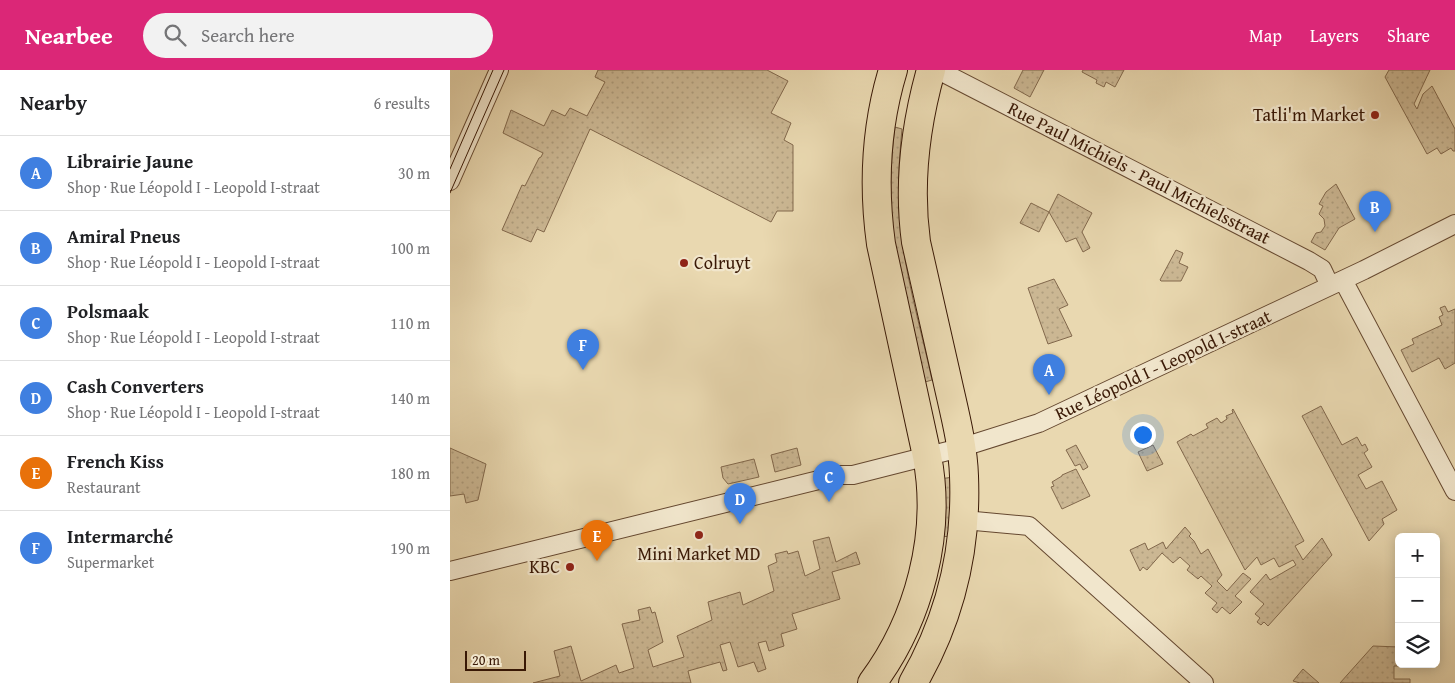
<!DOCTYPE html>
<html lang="en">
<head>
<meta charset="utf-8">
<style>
  :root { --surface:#fff; --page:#f2f2f2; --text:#202124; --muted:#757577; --line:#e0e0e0; --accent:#db2777 }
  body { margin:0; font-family:"Gentium Book Plus",serif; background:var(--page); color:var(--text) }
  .controls { position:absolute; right:15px; bottom:15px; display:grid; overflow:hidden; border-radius:8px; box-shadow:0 2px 12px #0003 }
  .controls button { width:45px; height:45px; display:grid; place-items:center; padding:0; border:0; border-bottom:1px solid var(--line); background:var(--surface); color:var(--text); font:25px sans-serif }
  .scale { position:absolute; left:15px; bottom:12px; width:61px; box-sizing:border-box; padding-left:5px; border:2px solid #391805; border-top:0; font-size:14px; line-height:18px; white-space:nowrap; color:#391805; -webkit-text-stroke:4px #f1e6cc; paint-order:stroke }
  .you { position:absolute; left:692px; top:364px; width:18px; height:18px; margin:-12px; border:4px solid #fff; border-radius:50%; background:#1a73e8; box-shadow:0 0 0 8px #1a73e833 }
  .badge { display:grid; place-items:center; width:32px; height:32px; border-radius:50%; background:var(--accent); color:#fff; font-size:16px; font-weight:700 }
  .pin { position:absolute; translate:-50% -41px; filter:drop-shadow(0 1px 2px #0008) }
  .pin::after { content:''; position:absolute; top:26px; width:18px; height:15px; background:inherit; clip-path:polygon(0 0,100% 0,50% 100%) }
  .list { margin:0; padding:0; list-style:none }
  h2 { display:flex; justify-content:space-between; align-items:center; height:65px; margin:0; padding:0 20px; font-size:21px }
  h2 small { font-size:16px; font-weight:400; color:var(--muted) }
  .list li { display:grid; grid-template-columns:32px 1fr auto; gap:15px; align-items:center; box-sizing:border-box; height:75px; padding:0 20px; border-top:1px solid var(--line) }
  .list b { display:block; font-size:19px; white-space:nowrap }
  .list p { margin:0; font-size:16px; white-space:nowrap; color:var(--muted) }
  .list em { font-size:16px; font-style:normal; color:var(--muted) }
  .icon { flex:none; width:28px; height:28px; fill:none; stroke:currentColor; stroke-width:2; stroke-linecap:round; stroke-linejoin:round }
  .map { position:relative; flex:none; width:1005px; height:613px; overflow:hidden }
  header { display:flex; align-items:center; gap:30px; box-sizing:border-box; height:70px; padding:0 25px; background:var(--accent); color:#fff }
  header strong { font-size:24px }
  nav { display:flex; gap:28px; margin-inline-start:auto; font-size:18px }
  .search { width:350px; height:45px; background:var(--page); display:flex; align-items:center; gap:12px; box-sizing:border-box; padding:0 18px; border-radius:28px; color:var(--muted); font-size:19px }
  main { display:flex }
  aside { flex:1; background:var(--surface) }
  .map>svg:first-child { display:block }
</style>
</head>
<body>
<header>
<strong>Nearbee</strong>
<div class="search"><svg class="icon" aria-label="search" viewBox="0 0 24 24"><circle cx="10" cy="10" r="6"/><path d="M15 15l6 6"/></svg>Search here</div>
<nav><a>Map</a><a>Layers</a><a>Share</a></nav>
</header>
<main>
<aside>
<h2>Nearby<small>6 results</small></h2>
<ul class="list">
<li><span class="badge" style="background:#3f7fe0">A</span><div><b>Librairie Jaune</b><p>Shop · Rue Léopold I - Leopold I-straat</p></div><em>30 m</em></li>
<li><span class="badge" style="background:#3f7fe0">B</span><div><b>Amiral Pneus</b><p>Shop · Rue Léopold I - Leopold I-straat</p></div><em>100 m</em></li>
<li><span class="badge" style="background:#3f7fe0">C</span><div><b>Polsmaak</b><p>Shop · Rue Léopold I - Leopold I-straat</p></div><em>110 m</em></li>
<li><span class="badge" style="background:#3f7fe0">D</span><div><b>Cash Converters</b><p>Shop · Rue Léopold I - Leopold I-straat</p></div><em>140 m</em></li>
<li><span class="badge" style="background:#e8710a">E</span><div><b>French Kiss</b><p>Restaurant</p></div><em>180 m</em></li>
<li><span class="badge" style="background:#3f7fe0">F</span><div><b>Intermarché</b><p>Supermarket</p></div><em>190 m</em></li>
</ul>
</aside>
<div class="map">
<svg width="1005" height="613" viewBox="0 0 1005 613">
  <defs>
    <pattern id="grass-dots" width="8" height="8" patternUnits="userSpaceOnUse" patternTransform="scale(1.25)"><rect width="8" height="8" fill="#cbb793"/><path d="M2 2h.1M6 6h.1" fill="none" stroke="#af9d7d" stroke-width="1.8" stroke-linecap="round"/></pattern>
  </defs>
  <rect width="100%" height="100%" fill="#e9d8b0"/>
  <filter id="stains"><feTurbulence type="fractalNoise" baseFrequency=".004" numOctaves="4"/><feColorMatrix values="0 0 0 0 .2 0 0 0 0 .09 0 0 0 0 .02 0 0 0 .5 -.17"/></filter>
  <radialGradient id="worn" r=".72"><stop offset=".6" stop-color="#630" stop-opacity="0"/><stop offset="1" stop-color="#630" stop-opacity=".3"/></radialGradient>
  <path fill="url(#grass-dots)" stroke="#82684c" d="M 148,0 L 317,0 L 338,11 L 321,43 L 341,53 L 334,70 L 343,75 L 343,141 L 327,141 L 321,152 L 140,59 L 94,162 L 87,159 L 81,172 L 52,160 L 72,115 L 75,116 L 89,88 L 91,87 L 93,83 L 53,63 L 61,40 L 94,56 L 102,40 L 115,46 L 120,38 L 137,46 L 155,12 L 145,7 Z
    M 573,0 L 594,0 L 580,27 L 564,18 Z
    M 633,0 L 674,0 L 665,17 L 656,12 L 654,17 L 646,13 L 647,10 L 632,2 Z
    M 939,0 L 980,0 L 964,34 L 967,39 L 973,24 L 982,16 L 1005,59 L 1005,81 L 1003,81 L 1001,78 L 991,84 L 987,78 L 977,84 L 935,7 Z
    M 445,57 L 452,59 C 449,90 447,120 450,151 C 454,202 471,259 482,310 L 475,312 C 463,260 447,207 442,153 C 439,121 441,89 445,57 Z
    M 886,114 L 905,149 L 889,158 L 875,180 L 861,172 L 866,163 L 871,162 L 875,156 L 874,149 L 869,144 L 873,136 L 869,134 L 876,122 Z
    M 608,124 L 642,143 L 632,162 L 640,178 L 633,182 L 626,168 L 616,172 L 599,142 L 589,162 L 570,153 L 581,133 L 599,142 Z
    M 726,180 L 733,183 L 729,193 L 738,197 L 731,211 L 711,211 L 710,210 Z
    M 604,209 L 618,235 L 609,239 L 622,266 L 598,274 L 578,218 Z
    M 995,236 L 998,242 L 1005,239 L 1005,293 L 995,299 L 989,288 L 962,302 L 951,280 L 964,274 L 962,269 L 992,255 L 989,247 L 993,245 L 990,238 Z
    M 871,336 L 892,375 L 907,367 L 912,376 L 915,374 L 918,380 L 914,383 L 922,397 L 908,405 L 916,419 L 932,411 L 947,440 L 932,449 L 934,454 L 919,471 L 852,346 Z
    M 783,339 L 854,471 L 845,476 L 853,490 L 872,468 L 882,485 L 818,556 L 814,552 L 811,555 L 807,552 L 810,548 L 805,544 L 814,534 L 800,522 L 816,504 L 820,510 L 846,495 L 843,490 L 829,497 L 824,488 L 811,495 L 807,487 L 795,500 L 727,372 L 741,364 L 743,366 L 758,358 L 756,354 L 767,348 L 771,353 L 777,349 L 776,346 L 783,343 L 782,340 Z
    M 626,375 L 638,397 L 633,400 L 630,394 L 625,396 L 616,380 Z
    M 703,375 L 713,394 L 697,401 L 688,382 Z
    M 0,378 L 36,394 L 28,430 L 16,433 L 14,424 L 0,426 Z
    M 347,378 L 351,395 L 325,402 L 321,385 Z
    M 304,389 L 309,407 L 278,414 L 273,408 L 271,397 Z
    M 626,399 L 640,426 L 612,439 L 601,417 L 604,416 L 602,412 L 612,406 L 612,405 Z
    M 503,407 L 503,467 L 489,466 L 490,409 Z
    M 735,457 L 741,464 L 739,466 L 744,471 L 751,484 L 758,479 L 772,505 L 767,511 L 777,521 L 793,503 L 801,509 L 785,526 L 792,532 L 780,544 L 772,537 L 767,543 L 762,539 L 767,533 L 755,523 L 762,516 L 751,506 L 748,509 L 737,500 L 740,496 L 730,487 L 723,493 L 712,483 L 697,500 L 693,497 L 690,501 L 680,480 L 695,473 L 698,480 L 713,472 L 716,479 Z
    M 379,467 L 386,492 L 406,482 L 410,494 L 382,502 L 390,529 L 342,544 L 347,559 L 331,564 L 334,576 L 319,581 L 316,571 L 308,573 L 316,599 L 308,602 L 304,592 L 288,597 L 280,572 L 270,575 L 277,600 L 273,601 L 270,592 L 238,601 L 241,613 L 83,613 L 110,606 L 104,581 L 121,576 L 131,611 L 166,595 L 169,603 L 184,598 L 172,554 L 190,550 L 188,540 L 200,537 L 202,543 L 205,542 L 213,572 L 198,580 L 203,597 L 234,587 L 227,566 L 262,550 L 258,532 L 290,522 L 293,535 L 324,521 L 318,496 L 327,492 L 325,484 L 337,481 L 338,484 L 348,481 L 355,506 L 370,499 L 363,471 Z
    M 923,576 L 949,577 L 949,594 L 970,594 L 970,596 L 944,596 L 944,609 L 960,609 L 960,613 L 890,613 Z
    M 853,599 L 869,613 L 850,613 L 843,611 Z"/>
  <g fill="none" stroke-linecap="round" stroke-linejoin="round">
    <defs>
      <path id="minor" d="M 488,0 L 859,191 L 872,199 L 880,216
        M 0,111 L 49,0
        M 893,210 L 1005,421
        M 514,450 L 579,456 L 754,613
        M 0,501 L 389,405 L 403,405 L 466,389 L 510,378 L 589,353 L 914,200 L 1005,154"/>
      <path id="primary" d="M 422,613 C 469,550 492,464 477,386 L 431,174 C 423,116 426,56 443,0
        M 463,613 C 500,549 517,480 514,406 C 513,374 504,341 497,309 C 487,263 476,218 466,172 C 458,113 465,57 481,0"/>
    </defs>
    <use href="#minor" stroke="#654830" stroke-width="20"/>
    <use href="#primary" stroke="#391805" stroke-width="30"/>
    <use href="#minor" stroke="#f1e6cc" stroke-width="18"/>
    <use href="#primary" stroke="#e9d8b0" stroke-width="28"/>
    <path stroke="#391805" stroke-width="1" d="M 0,99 L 43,0
      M 0,123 L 54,0"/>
  </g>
  <g fill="#8f2418" stroke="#f1e6cc" stroke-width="2">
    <circle cx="925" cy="45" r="5"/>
    <circle cx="234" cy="193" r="5"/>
    <circle cx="249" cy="465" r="5"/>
    <circle cx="120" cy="497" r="5"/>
  </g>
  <g text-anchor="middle" stroke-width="4.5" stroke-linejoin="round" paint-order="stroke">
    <g font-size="18" fill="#391805" stroke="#f1e6cc" text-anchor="end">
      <text x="915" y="51">Tatli'm Market</text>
      <text x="244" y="199" text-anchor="start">Colruyt</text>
      <text x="249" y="490" text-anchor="middle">Mini Market MD</text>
      <text x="110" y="503">KBC</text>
    </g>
    <g font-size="18" fill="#391805" stroke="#f1e6cc">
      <text transform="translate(689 103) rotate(27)" y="6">Rue Paul Michiels - Paul Michielsstraat</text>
      <text transform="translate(713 295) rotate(-25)" y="6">Rue Léopold I - Leopold I-straat</text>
    </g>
  </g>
  <rect width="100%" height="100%" filter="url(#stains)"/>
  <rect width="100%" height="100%" fill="url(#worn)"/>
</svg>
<div class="controls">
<button>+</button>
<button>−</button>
<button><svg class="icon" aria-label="layers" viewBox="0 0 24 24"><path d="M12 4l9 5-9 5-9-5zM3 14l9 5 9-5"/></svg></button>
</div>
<div class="scale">20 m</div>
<div class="you"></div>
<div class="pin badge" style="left:599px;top:325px;background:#3f7fe0">A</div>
<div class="pin badge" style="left:925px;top:162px;background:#3f7fe0">B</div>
<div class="pin badge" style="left:379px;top:432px;background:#3f7fe0">C</div>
<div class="pin badge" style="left:290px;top:454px;background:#3f7fe0">D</div>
<div class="pin badge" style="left:147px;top:491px;background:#e8710a">E</div>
<div class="pin badge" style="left:133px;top:300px;background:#3f7fe0">F</div>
</div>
</main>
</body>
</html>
